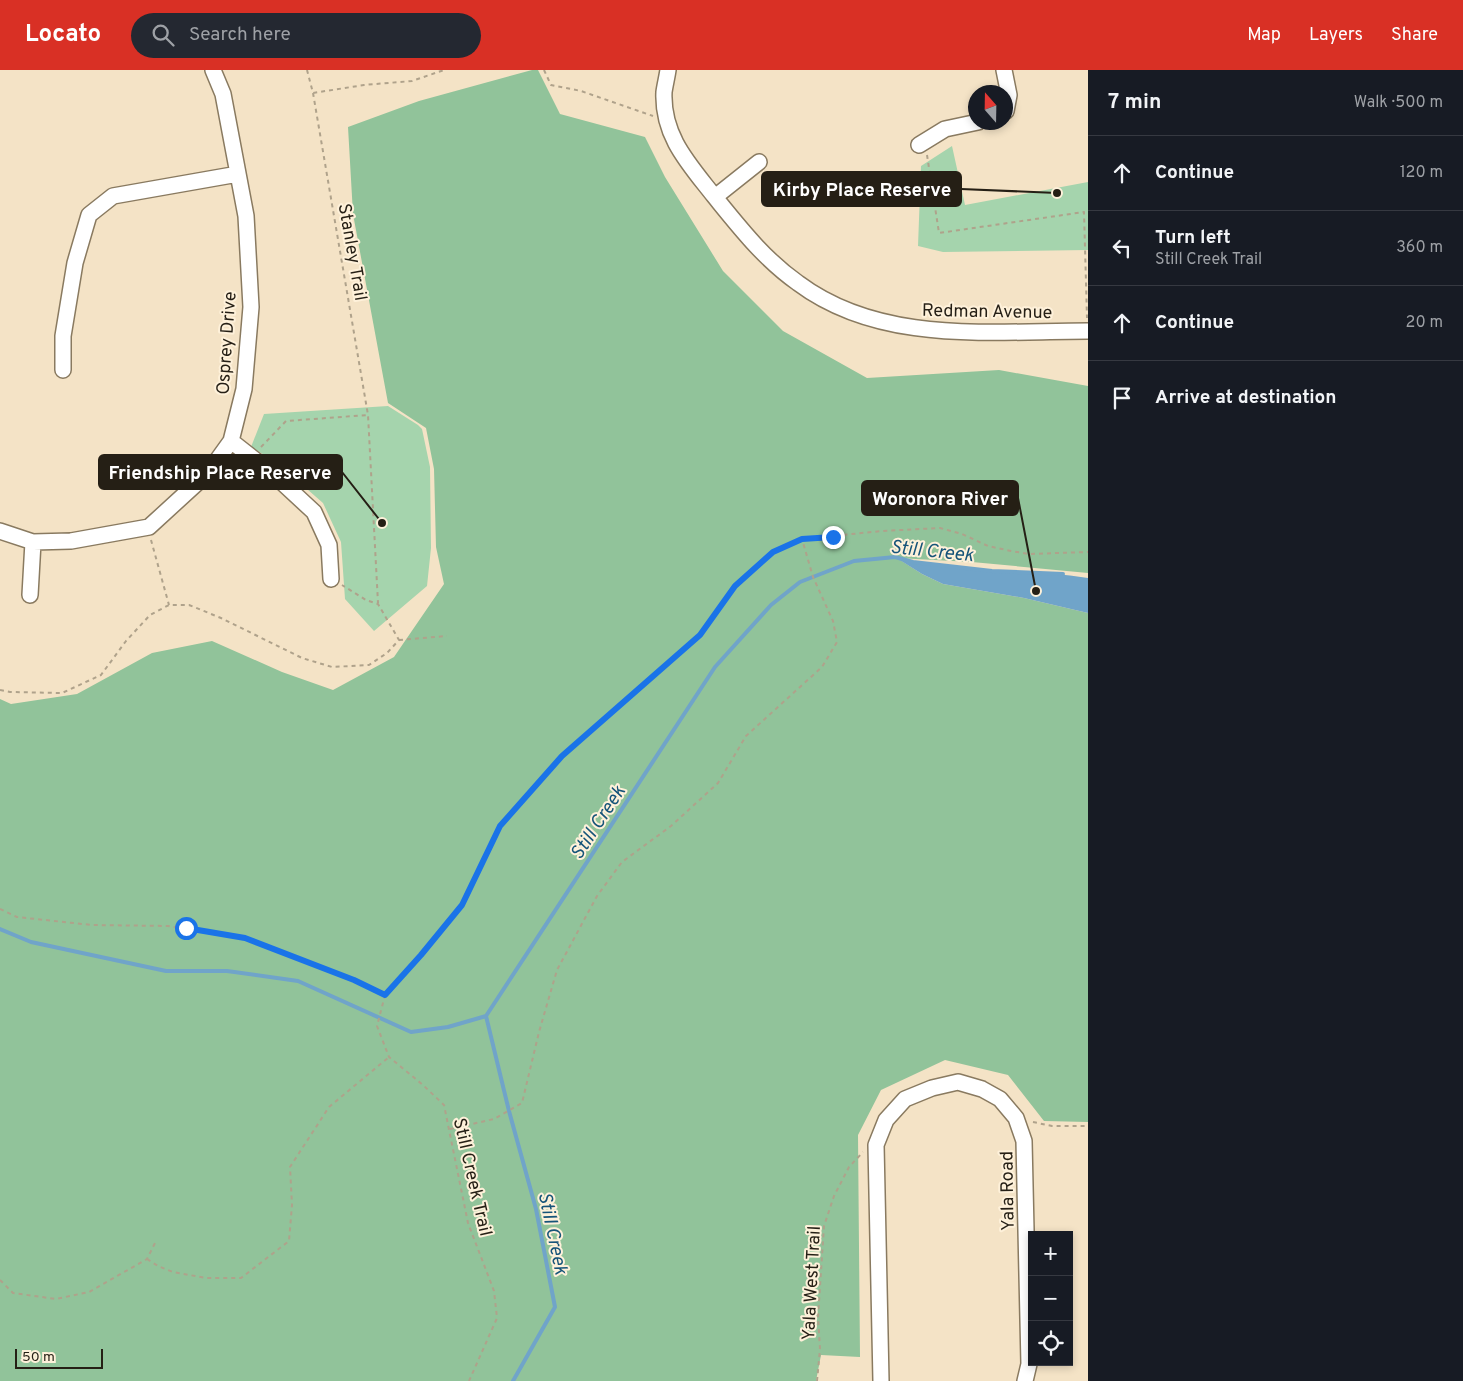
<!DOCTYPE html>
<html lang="en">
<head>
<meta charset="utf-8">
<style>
  :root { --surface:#171b24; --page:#242831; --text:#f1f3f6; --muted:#9ea1a6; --line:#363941; --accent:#d93025 }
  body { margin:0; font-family:Overpass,sans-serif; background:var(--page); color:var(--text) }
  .controls { position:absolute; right:15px; bottom:15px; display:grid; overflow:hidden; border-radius:0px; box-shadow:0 2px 8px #0003 }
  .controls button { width:45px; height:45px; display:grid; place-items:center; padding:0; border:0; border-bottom:1px solid var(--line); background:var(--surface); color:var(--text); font:25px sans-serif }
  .compass { position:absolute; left:968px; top:15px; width:45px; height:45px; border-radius:50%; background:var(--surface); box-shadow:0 2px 8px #0003; rotate:340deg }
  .scale { position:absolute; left:15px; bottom:12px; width:88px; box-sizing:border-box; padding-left:5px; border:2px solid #251f15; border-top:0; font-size:14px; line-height:18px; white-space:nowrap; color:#251f15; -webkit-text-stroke:4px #fef1da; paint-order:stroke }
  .stop { position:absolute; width:15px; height:15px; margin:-11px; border:4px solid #1a73e8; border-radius:50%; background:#fff }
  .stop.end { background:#1a73e8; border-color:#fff; box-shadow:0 1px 5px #0008 }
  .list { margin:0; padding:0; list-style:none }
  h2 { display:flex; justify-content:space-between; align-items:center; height:65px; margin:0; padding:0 20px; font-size:21px }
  h2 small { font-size:16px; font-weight:400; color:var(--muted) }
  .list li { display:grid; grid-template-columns:32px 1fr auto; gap:15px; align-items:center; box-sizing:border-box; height:75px; padding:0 20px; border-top:1px solid var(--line) }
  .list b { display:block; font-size:19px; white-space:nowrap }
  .list p { margin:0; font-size:16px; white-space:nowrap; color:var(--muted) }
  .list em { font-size:16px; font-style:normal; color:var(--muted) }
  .icon { flex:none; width:28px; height:28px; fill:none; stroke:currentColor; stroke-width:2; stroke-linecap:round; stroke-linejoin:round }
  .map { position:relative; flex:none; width:1088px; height:1311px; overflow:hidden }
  header { display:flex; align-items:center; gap:30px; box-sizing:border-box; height:70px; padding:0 25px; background:var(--accent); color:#fff }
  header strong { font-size:24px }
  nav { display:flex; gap:28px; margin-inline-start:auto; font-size:18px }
  .search { width:350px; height:45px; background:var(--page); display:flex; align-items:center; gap:12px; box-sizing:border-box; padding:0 18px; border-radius:28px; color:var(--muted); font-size:19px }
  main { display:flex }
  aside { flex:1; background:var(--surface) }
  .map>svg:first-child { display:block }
</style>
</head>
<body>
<header>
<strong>Locato</strong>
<div class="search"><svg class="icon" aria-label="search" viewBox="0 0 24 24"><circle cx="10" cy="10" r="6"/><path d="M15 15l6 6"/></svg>Search here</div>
<nav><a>Map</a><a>Layers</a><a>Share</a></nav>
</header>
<main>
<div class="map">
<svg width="1088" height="1311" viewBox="0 0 1088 1311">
  <rect width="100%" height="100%" fill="#f4e3c6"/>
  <path fill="#a5d4ad" d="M 952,76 L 965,135 L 1088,112 L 1088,180 L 943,182 L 918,176 L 921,96 Z
    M 388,336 L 418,355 L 422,359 L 430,397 L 431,478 L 427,516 L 374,561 L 345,529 L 341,472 L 323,433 L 276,392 L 251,377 L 264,344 Z"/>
  <path fill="#91c39a" d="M 532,0 L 538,0 L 560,44 L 645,67 L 665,107 L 723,201 L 783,261 L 867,308 L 999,300 L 1088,316 L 1088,503 L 972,492 L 897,488 L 922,504 L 943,514 L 1024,528 L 1088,543 L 1088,1052 L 1044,1051 L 1008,1005 L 945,990 L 881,1020 L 858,1065 L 860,1287 L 821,1285 L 816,1311 L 0,1311 L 0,629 L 11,634 L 77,624 L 152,583 L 212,571 L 282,602 L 333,620 L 394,587 L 444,514 L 436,477 L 434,399 L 426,358 L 388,333 L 353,144 L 348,57 L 419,31 Z"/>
  <path fill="#70a4c9" d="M 895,487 C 958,504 1024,498 1088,508 L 1088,543 L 1024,528 L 943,514 L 922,504 Z"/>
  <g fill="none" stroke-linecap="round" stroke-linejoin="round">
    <path stroke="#70a4c9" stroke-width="4" d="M 0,859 L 31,872 L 166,901 L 227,901 L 298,911 L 411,962 L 448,957 L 486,946
      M 513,1311 L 555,1237 L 536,1139 L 509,1041 L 486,946 L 715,597 L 771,535 L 800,512 L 854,491 L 895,487 L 913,492 L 992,501 L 1063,504"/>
    <defs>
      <path id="minor" d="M 668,0 C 667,7 665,15 664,22 C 662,66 689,94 714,126 C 740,158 764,189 798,213 C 881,275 991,261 1088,261
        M 1004,0 L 1009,25 L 1006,41
        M 919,75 L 945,59 L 978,52
        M 715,127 L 759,92
        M 63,300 L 63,266 L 75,193 L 89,145 L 113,126 L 238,104
        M 231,371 L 273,404 L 314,442 L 329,475 L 331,509
        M 0,461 L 33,472 L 71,471 L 149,457 L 208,403 L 231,371 L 244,319 L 251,237 L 246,146 L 223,24 L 213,0
        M 30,525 L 33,472
        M 881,1311 L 876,1075 L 886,1050 L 905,1029 L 932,1018 L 958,1012 L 982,1019 L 1000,1029 L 1016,1048 L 1024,1071 L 1029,1294 L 1025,1311"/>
    </defs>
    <use href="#minor" stroke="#897a60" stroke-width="18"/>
    <path stroke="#afa28b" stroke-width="2" stroke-dasharray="4 4" stroke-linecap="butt" d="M 307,0 L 313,23 L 364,15 L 412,11 L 444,0
      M 544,0 L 551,15 L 581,21 L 653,46
      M 313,23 L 368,345 L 378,533
      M 927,85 L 939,163 L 1084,142 L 1087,248
      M 261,377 L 286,351 L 368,345
      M 151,470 L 169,535
      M 399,570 L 447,566
      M 0,620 L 10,622 L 62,623 L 101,605 L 126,571 L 150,545 L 169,535 L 189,535 L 221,548 L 302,588 L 332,597 L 369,595 L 387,583 L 399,570 L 378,534 L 366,530 L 342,515
      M 0,839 L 17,847 L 92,855 L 168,856 L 245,868 L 367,915 L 385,925
      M 1033,1052 L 1052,1056 L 1088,1056
      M 450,1059 L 494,1049 L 522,1033 L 539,962 L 557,900 L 597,826 L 622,792 L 671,756 L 718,713 L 746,666 L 822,597 L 837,572 L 833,551 L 813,507 L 802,469
      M 147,1189 L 158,1196 L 173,1202 L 206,1208 L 241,1208 L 289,1171 L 292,1135 L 290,1097 L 329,1037 L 389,987
      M 0,1210 L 13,1223 L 56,1229 L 89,1222 L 147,1189 L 156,1171
      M 469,1311 L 497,1248 L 494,1221 L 468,1153 L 444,1035 L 423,1015 L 389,987 L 377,956 L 385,925 L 421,885 L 462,835 L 499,756 L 562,686 L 700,565 L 735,516 L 773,481 L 802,469 L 882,461 L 940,458 L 962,464 L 988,476 L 1011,481 L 1029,484 L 1088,482
      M 817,1311 L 820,1279 L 818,1247 L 824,1156 L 834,1126 L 849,1097 L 863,1082"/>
    <use href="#minor" stroke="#fff" stroke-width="15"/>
  </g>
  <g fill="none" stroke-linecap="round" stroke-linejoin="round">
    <path stroke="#1a73e8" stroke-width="6" d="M 186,858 L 245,868 L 354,910 L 385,925 L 421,885 L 462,835 L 500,756 L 562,686 L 700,565 L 735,516 L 773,482 L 802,469 L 833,467"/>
  </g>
  <g text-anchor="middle" stroke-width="4" stroke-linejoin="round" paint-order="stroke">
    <g font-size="18" fill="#251f15" stroke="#fef1da">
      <text transform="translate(353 182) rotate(80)" y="6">Stanley Trail</text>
      <text transform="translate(987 241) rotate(1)" y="6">Redman Avenue</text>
      <text transform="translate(226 273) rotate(-86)" y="6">Osprey Drive</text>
      <text transform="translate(473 1107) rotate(77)" y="6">Still Creek Trail</text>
      <text transform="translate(1007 1121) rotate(-91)" y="6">Yala Road</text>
      <text transform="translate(811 1213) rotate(-87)" y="6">Yala West Trail</text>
    </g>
    <g font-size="19" font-style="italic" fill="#165479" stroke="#fef1da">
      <text transform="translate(932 480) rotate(6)" y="7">Still Creek</text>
      <text transform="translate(597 752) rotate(-57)" y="7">Still Creek</text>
      <text transform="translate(554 1163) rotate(78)" y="7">Still Creek</text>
    </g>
  </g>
  <path fill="none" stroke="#251f15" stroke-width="2" d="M1057 123L961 119M382 453L342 402M1036 521L1018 428"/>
  <g fill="#251f15" stroke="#fef1da" stroke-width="2">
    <circle cx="1057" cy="123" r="5"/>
    <circle cx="382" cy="453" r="5"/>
    <circle cx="1036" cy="521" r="5"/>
  </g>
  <g fill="#251f15" stroke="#251f15" stroke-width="2">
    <rect x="762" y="102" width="199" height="34" rx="5"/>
    <rect x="99" y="385" width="243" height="34" rx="5"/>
    <rect x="862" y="411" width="156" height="34" rx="5"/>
  </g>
  <g font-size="19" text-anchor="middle" font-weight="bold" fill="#fff">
    <text x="862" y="126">Kirby Place Reserve</text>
    <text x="220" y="409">Friendship Place Reserve</text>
    <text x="940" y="435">Woronora River</text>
  </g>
</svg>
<div class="controls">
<button>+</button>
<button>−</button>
<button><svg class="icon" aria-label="locate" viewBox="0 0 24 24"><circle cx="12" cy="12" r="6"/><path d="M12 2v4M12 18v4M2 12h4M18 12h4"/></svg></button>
</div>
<svg class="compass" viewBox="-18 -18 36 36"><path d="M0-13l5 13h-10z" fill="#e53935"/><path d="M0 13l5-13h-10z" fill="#9ea1a6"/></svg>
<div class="scale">50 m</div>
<div class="stop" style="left:186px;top:858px"></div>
<div class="stop end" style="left:833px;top:467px"></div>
</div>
<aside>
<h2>7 min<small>Walk · 500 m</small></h2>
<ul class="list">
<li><svg class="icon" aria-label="ahead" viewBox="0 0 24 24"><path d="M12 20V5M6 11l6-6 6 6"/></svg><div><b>Continue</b></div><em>120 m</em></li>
<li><svg class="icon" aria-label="left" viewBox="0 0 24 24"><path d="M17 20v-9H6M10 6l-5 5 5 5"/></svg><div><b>Turn left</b><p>Still Creek Trail</p></div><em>360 m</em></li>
<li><svg class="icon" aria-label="ahead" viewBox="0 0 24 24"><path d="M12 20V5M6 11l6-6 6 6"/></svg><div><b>Continue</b></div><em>20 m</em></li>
<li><svg class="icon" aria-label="arrive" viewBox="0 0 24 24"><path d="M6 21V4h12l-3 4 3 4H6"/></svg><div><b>Arrive at destination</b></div></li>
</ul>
</aside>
</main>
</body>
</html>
